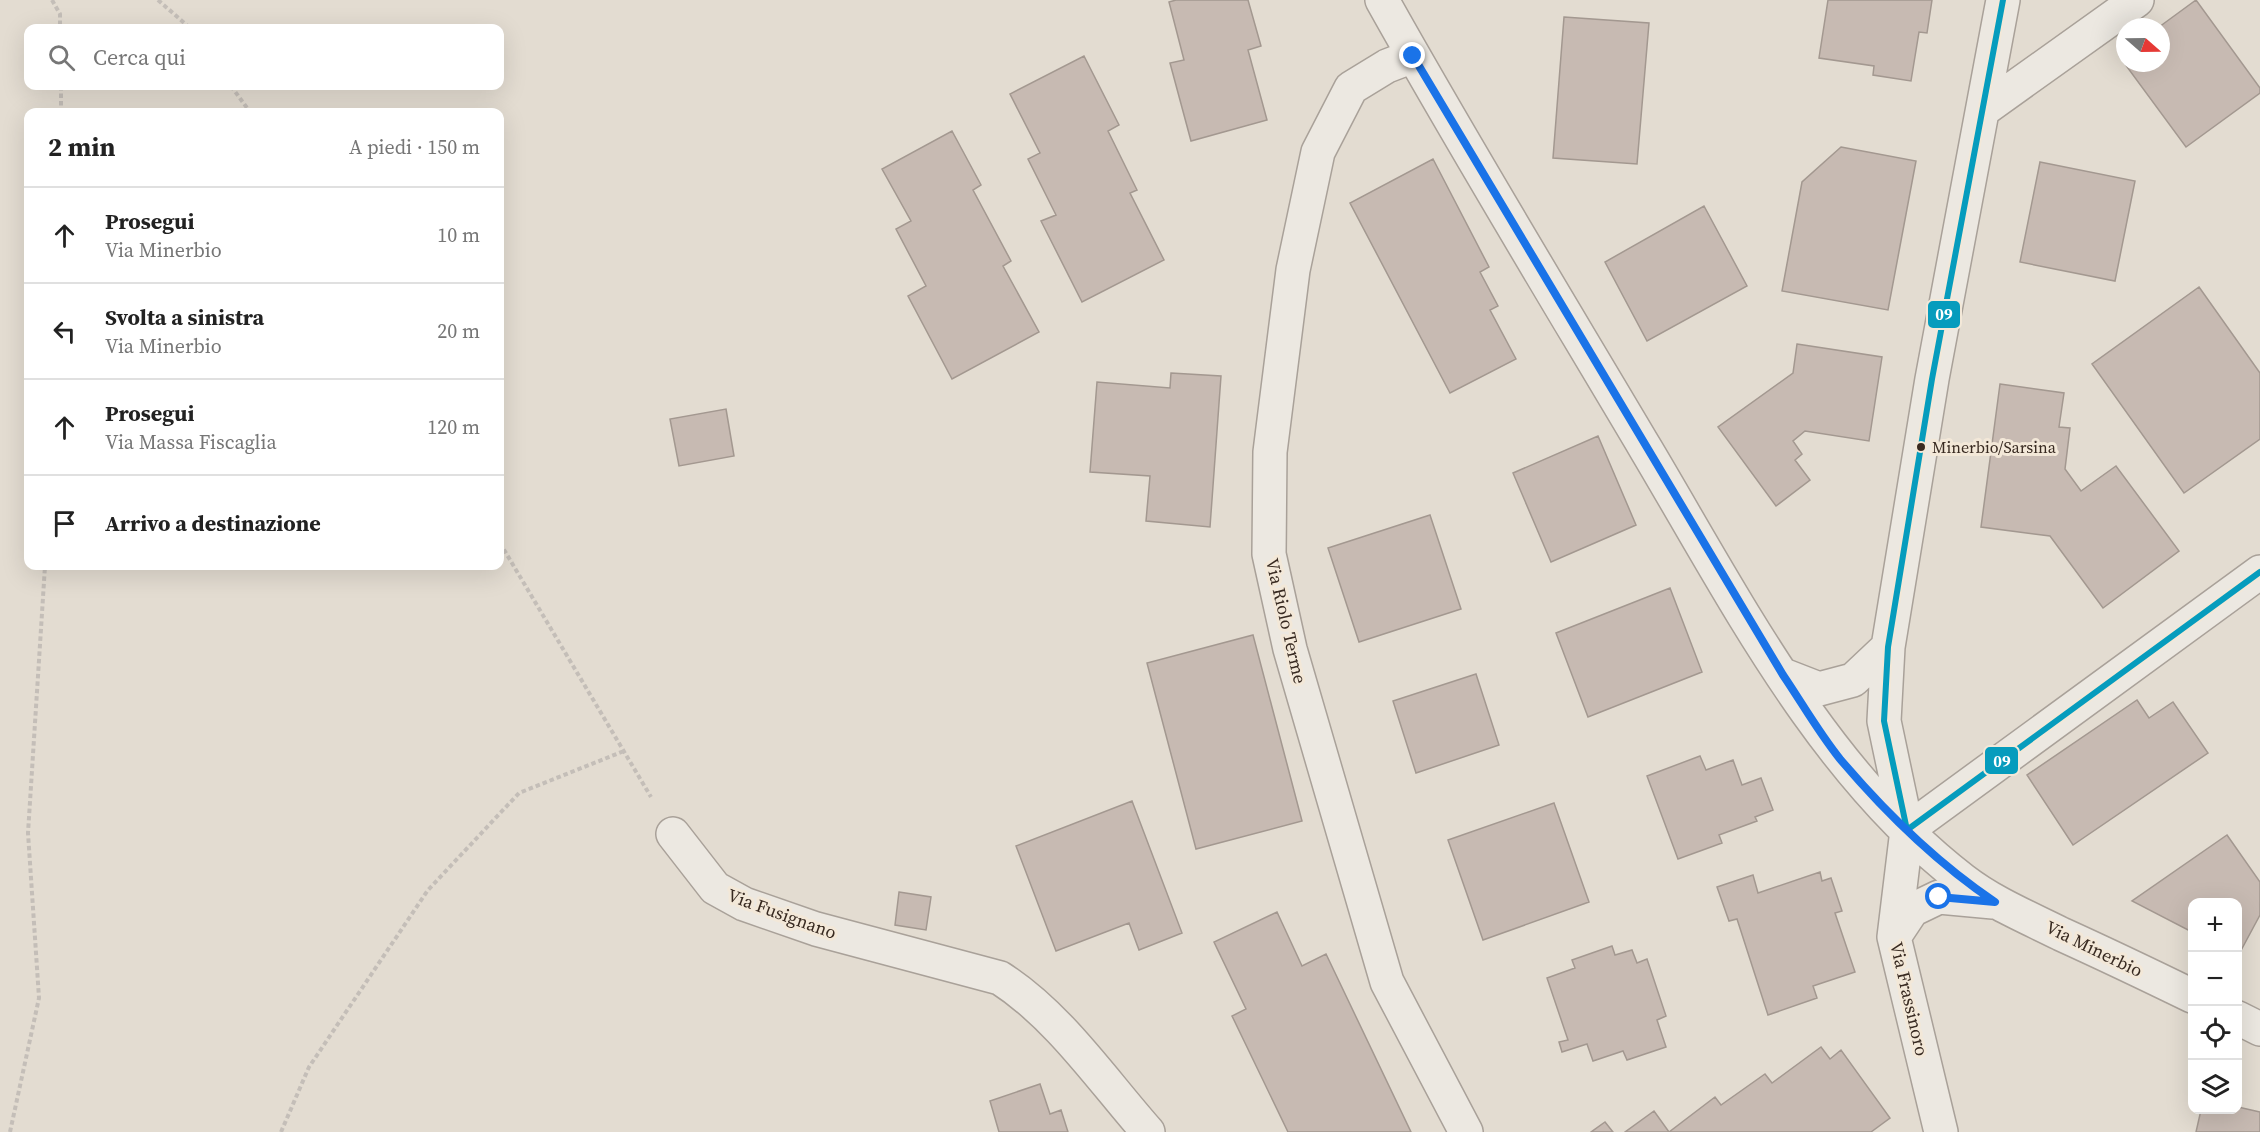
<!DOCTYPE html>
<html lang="it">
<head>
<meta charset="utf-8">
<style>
  :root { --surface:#fff; --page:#f6f6f6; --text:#222; --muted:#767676; --line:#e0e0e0 }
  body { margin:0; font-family:"Source Serif 4",serif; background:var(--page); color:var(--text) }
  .controls { position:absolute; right:18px; bottom:18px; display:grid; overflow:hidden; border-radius:12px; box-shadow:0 6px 24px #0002 }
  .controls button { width:54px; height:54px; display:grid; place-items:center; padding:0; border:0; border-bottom:2px solid var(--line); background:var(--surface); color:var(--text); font:30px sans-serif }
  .compass { position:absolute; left:2116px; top:18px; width:54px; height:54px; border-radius:50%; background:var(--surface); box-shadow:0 6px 24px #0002; rotate:110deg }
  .stop { position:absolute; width:18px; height:18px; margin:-14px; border:4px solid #1a73e8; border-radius:50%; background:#fff }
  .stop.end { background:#1a73e8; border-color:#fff; box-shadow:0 2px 6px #0008 }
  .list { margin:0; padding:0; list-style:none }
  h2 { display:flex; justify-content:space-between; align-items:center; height:78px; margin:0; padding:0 24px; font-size:26px }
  h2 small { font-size:20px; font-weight:400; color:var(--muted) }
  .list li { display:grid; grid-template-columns:39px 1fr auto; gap:18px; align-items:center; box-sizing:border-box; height:96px; padding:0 24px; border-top:2px solid var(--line) }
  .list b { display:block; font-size:22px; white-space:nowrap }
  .list p { margin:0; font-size:20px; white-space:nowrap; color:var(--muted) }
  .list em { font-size:20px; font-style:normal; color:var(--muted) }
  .icon { flex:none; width:33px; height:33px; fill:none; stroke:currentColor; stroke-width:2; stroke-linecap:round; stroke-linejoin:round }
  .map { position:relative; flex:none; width:2260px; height:1132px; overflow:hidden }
  .search { position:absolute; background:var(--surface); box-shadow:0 6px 24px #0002; left:24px; top:24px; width:480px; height:66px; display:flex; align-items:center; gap:15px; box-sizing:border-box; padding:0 21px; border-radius:12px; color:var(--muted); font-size:22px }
  .panel { position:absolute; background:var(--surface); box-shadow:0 6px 24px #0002; left:24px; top:108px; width:480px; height:462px; border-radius:12px }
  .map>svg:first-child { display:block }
</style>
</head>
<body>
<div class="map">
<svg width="2260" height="1132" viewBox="0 0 2260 1132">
  <rect width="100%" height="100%" fill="#e3dcd1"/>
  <path fill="#c7bab2" stroke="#a39890" stroke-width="1.5" d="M 1176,0 L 1248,0 L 1261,46 L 1248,50 L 1267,120 L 1191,141 L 1170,63 L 1184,60 L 1169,2 Z
    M 1828,0 L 1932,0 L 1927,33 L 1919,32 L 1911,81 L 1873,75 L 1874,66 L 1819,58 Z
    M 2196,0 L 2260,88 L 2260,93 L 2186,147 L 2119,56 L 2125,52 L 2125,63 L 2161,63 L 2159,27 Z
    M 1564,17 L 1649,23 L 1637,164 L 1553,158 Z
    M 1084,56 L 1119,125 L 1108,131 L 1137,190 L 1130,193 L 1164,260 L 1082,302 L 1041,221 L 1056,215 L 1028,159 L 1040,153 L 1010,94 Z
    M 952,131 L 981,185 L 973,190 L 1011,261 L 1003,266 L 1039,332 L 952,379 L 908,296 L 926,286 L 896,229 L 911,221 L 882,169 Z
    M 1841,147 L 1916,161 L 1888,310 L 1782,291 L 1802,182 Z
    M 1433,159 L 1489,267 L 1480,272 L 1498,306 L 1490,310 L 1516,359 L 1450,393 L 1350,203 Z
    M 2040,162 L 2135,181 L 2115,281 L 2020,262 Z
    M 1704,206 L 1747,286 L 1647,341 L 1605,262 Z
    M 2199,287 L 2260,373 L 2260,439 L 2184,493 L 2092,364 Z
    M 1797,344 L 1882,357 L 1869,441 L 1805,431 L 1793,441 L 1802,454 L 1795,460 L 1810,480 L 1776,506 L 1718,427 L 1793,373 Z
    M 1171,373 L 1221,376 L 1210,527 L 1146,521 L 1150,476 L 1090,472 L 1097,382 L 1170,388 Z
    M 2000,384 L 2064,393 L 2059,427 L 2070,428 L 2065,469 L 2081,491 L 2116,466 L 2179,551 L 2103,608 L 2050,536 L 1981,527 Z
    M 726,409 L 734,456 L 679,466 L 670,419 Z
    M 1598,436 L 1636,525 L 1551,562 L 1513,473 Z
    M 1430,515 L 1461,609 L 1359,642 L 1328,548 Z
    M 1670,588 L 1702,672 L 1588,717 L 1556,633 Z
    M 1253,635 L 1302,821 L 1196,849 L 1147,663 Z
    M 1476,674 L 1499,745 L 1416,773 L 1393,701 Z
    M 2137,700 L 2149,718 L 2173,702 L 2208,753 L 2073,845 L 2027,775 Z
    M 1700,756 L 1706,770 L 1733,760 L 1742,785 L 1761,778 L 1773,810 L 1755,817 L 1757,821 L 1719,835 L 1722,843 L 1678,859 L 1647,776 Z
    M 1132,801 L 1182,933 L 1139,950 L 1129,923 L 1056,951 L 1016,846 Z
    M 1554,803 L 1589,902 L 1483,940 L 1448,840 Z
    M 2227,835 L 2260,882 L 2260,915 L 2238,956 L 2238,902 L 2192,902 L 2192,932 L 2132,901 Z
    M 1820,872 L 1822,881 L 1831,878 L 1842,911 L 1835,913 L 1855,972 L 1813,986 L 1817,998 L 1768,1015 L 1737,919 L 1729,921 L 1717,887 L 1753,875 L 1758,893 Z
    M 899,892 L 931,897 L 926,930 L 895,925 Z
    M 1277,912 L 1302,966 L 1326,954 L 1411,1132 L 1288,1132 L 1232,1016 L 1246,1009 L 1214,942 Z
    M 1612,946 L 1615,955 L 1632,950 L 1637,963 L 1647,959 L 1666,1016 L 1657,1020 L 1666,1047 L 1627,1060 L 1623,1051 L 1593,1061 L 1587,1044 L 1562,1052 L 1559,1042 L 1568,1040 L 1547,978 L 1575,968 L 1572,960 Z
    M 1821,1047 L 1830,1059 L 1841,1050 L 1890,1118 L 1871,1132 L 1625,1132 L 1654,1111 L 1669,1132 L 1715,1097 L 1721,1105 L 1765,1074 L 1772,1083 Z
    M 1040,1084 L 1050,1114 L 1061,1110 L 1068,1132 L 999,1132 L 990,1101 Z
    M 2238,1107 L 2260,1112 L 2260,1132 L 2196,1132 L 2201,1110 L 2238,1110 Z
    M 1605,1122 L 1613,1132 L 1591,1132 Z"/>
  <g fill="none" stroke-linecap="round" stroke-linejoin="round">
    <defs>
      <path id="minor" d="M 1382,0 C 1467,152 1558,301 1647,451 C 1735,599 1823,773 1963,880 C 1993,903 2027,917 2061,934 C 2105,954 2149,975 2192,996
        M 1413,56 L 1387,66 L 1351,88 L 1318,152 L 1293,270 L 1270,452 L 1269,554 L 1290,649 L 1387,982 L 1466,1132
        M 1983,110 L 2137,0
        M 1783,675 L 1819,689 L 1853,680 L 1888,647
        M 1907,830 L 2260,572
        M 673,834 L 715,888 L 744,904 L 816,929 L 1000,978 C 1059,1016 1102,1080 1148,1132
        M 1894,937 L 1912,910 L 1939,897 L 1993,902
        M 2238,1018 L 2260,1029
        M 1941,1132 L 1894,937 L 1907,830 L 1884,721 L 1888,647 L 1932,379 L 2003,0"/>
    </defs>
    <use href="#minor" stroke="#a9a199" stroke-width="36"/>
    <path stroke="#c4beb8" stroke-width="4" stroke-dasharray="4.5 3" stroke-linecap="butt" d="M 52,0 L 60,14 L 60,28
      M 158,0 L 190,28
      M 61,86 L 61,112
      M 231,86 L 250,112
      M 500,543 L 651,797
      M 10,1132 L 39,998 L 28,833 L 45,566
      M 281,1132 L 309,1067 L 428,890 L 519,793 L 624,751"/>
    <use href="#minor" stroke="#ece8e1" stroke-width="33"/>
    <defs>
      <path id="bus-1" d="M 2003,0 L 1932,379 L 1888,647 L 1884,721 L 1907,830 L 2260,572"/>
    </defs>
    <use href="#bus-1" stroke="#f3e8d8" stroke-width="10"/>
    <use href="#bus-1" stroke="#069cbd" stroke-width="6"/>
  </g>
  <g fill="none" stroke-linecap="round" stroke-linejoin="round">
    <path stroke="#1a73e8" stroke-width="8" d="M 1413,56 L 1783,675 C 1802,703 1819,733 1840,759 C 1885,812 1937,863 1995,902 L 1939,897"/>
  </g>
  <circle fill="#382a21" stroke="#f3e8d8" stroke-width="2" cx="1921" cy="447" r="5"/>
  <g text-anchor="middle" stroke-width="6" stroke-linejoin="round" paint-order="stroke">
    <g font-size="16" fill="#382a21" stroke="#f3e8d8" text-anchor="start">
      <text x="1932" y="453">Minerbio/Sarsina</text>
    </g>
    <g font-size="18" fill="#382a21" stroke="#f3e8d8">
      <text transform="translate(1286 621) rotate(77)" y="6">Via Riolo Terme</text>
      <text transform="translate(782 914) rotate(20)" y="6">Via Fusignano</text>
      <text transform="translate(2094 949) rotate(26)" y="6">Via Minerbio</text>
      <text transform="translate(1909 999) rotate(77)" y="6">Via Frassinoro</text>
    </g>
  </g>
  <g stroke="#f3e8d8" stroke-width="2">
    <rect x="1927" y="300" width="34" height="29" rx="6" fill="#069cbd"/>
    <rect x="1984" y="746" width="35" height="29" rx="6" fill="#069cbd"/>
  </g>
  <g font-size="16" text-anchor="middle" font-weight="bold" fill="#fff">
    <text x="1944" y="320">09</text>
    <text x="2002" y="767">09</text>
  </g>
</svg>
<div class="controls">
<button>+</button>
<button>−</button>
<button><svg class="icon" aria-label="locate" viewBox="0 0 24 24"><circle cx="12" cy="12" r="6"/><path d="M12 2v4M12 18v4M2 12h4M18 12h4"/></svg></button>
<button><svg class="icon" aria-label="layers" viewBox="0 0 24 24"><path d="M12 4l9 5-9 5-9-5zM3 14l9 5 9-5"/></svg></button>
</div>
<svg class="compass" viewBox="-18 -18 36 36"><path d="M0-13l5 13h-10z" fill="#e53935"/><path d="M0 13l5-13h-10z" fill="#767676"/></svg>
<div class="stop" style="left:1939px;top:897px"></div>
<div class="stop end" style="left:1413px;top:56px"></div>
<div class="search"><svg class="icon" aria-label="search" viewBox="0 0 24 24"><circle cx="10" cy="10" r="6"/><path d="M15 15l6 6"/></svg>Cerca qui</div>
<section class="panel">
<h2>2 min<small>A piedi · 150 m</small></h2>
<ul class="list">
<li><svg class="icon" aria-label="ahead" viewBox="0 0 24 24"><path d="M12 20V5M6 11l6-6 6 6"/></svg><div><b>Prosegui</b><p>Via Minerbio</p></div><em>10 m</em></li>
<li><svg class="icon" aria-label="left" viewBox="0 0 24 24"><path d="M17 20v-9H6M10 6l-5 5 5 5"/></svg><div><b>Svolta a sinistra</b><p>Via Minerbio</p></div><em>20 m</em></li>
<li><svg class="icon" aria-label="ahead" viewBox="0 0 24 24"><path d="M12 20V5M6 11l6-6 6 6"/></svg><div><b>Prosegui</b><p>Via Massa Fiscaglia</p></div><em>120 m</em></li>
<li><svg class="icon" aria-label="arrive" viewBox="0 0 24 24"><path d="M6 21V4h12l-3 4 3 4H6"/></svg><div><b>Arrivo a destinazione</b></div></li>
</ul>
</section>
</div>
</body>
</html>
